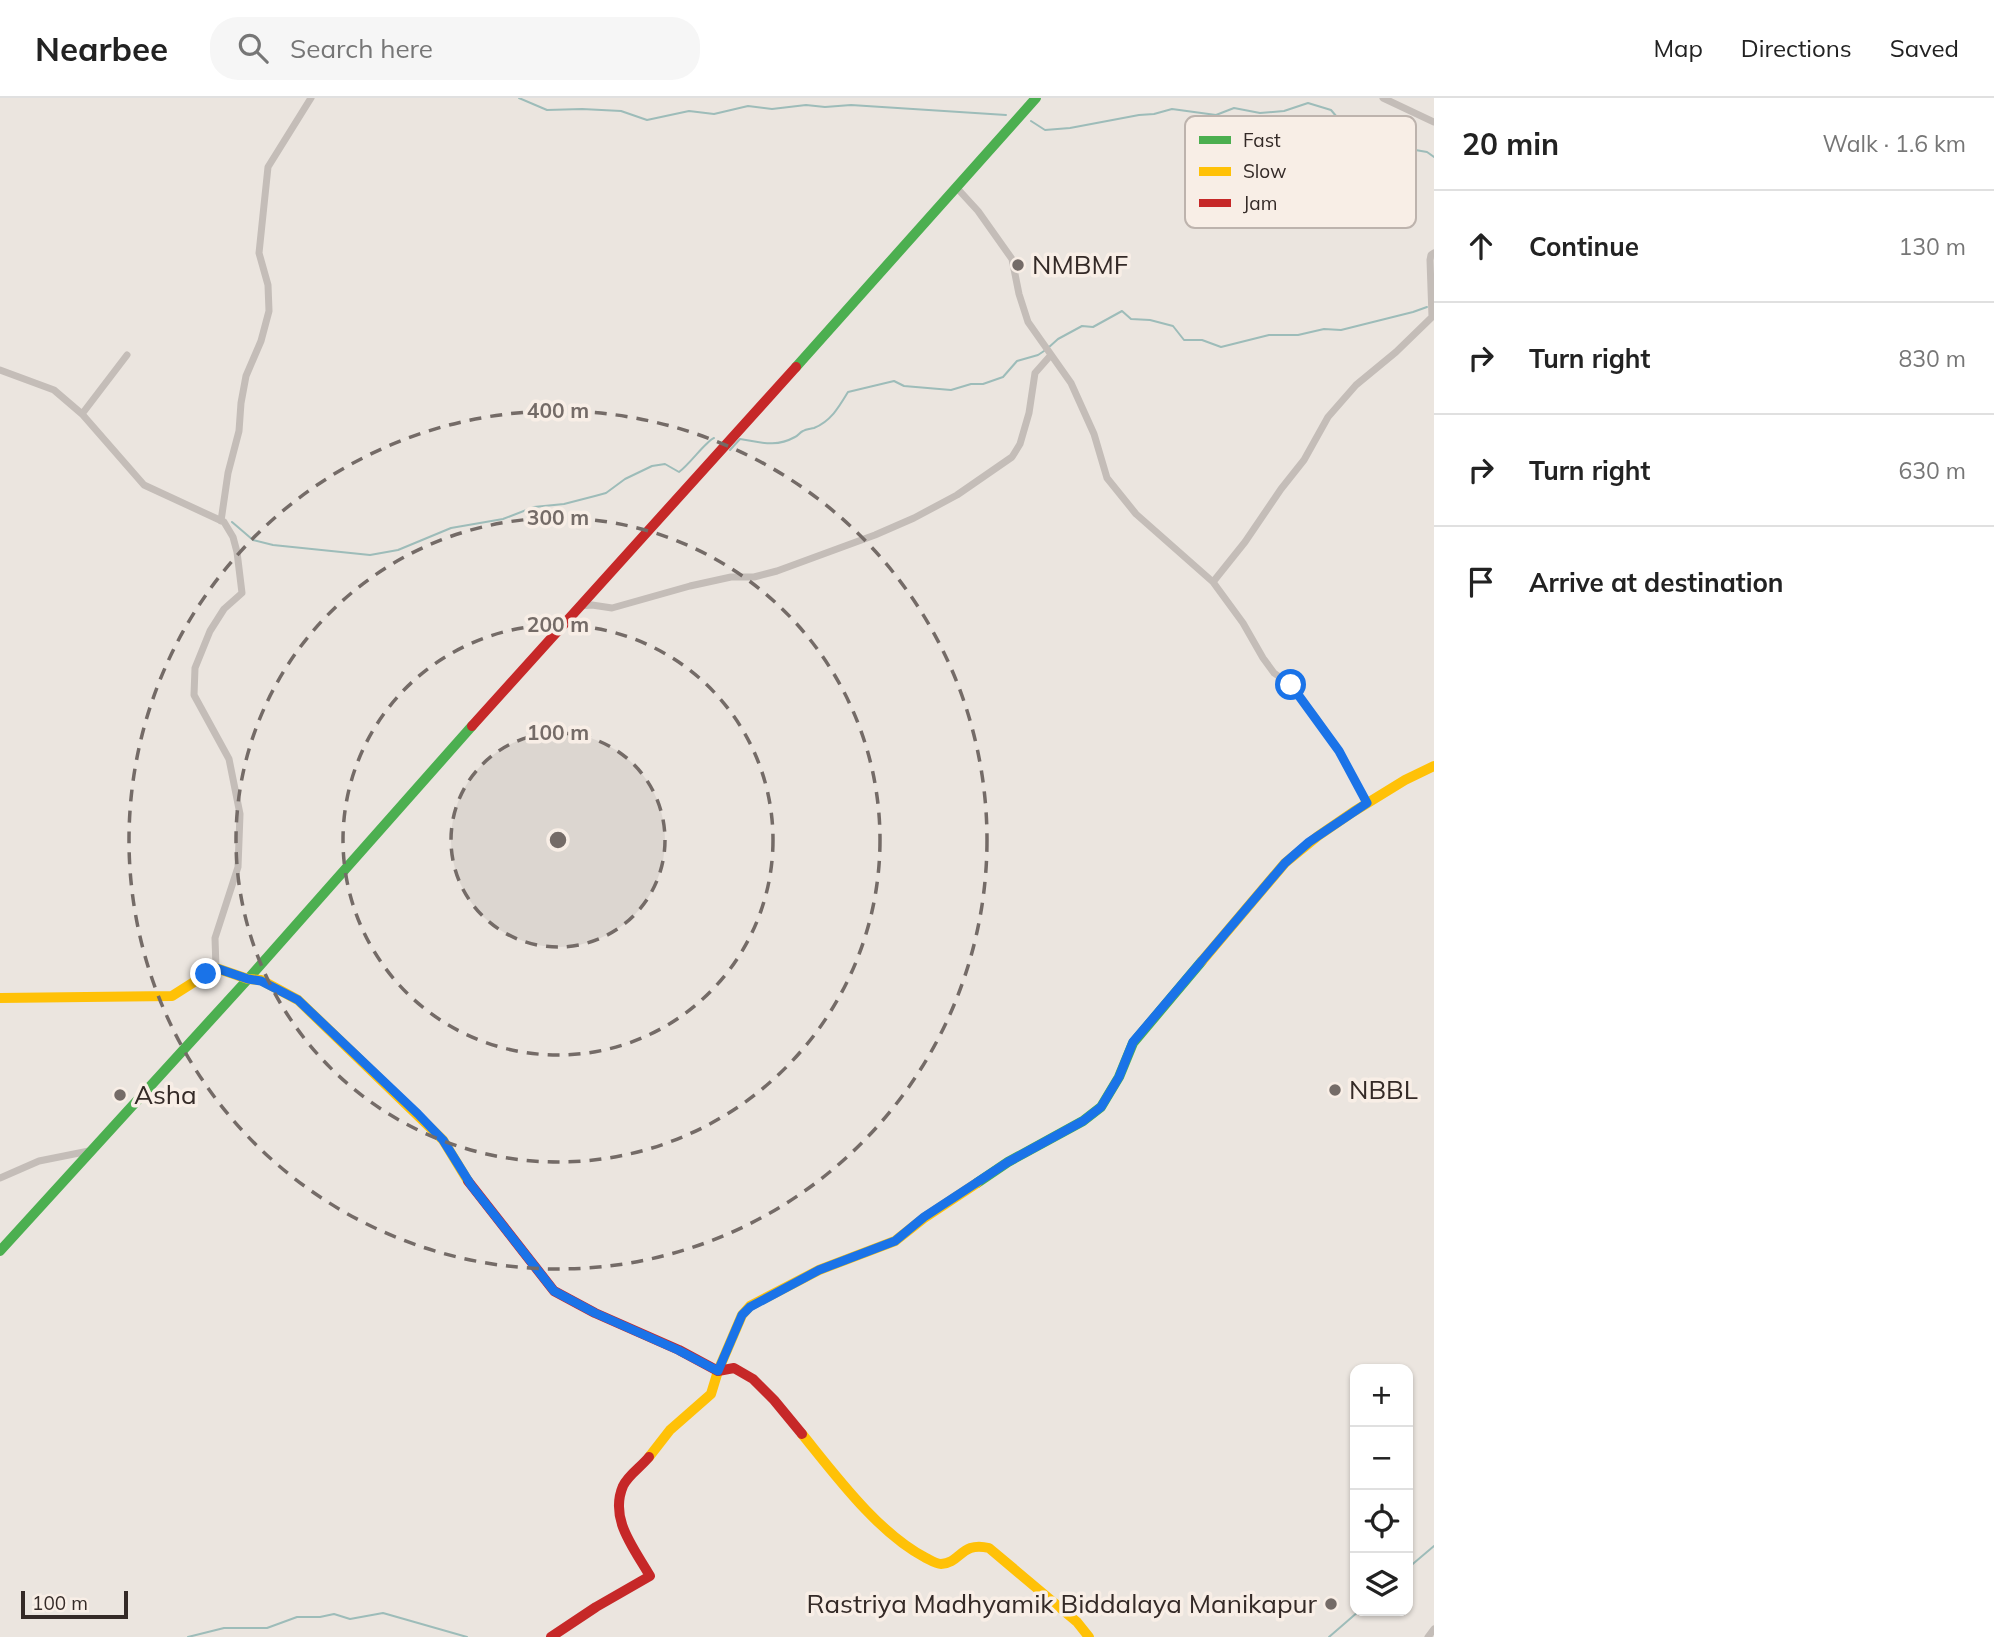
<!DOCTYPE html>
<html lang="en">
<head>
<meta charset="utf-8">
<style>
  :root { --surface:#fff; --page:#f6f6f6; --text:#222; --muted:#767676; --line:#e0e0e0 }
  body { margin:0; font-family:Mulish,sans-serif; background:var(--page); color:var(--text) }
  .controls { position:absolute; right:21px; bottom:21px; display:grid; overflow:hidden; border-radius:14px; box-shadow:0 2px 5px #0004 }
  .controls button { width:63px; height:63px; display:grid; place-items:center; padding:0; border:0; border-bottom:2px solid var(--line); background:var(--surface); color:var(--text); font:35px sans-serif }
  .scale { position:absolute; left:21px; bottom:18px; width:107px; box-sizing:border-box; padding-left:7px; border:4px solid #342a27; border-top:0; font-size:19px; line-height:24px; white-space:nowrap; color:#342a27; -webkit-text-stroke:5px #f8eee6; paint-order:stroke }
  .stop { position:absolute; width:21px; height:21px; margin:-16px; border:5px solid #1a73e8; border-radius:50%; background:#fff }
  .stop.end { background:#1a73e8; border-color:#fff; box-shadow:0 2px 7px #0008 }
  .list { margin:0; padding:0; list-style:none }
  h2 { display:flex; justify-content:space-between; align-items:center; height:91px; margin:0; padding:0 28px; font-size:30px }
  h2 small { font-size:23px; font-weight:400; color:var(--muted) }
  .list li { display:grid; grid-template-columns:46px 1fr auto; gap:21px; align-items:center; box-sizing:border-box; height:112px; padding:0 28px; border-top:2px solid var(--line) }
  .list b { display:block; font-size:26px; white-space:nowrap }
  .list em { font-size:23px; font-style:normal; color:var(--muted) }
  .icon { flex:none; width:38px; height:38px; fill:none; stroke:currentColor; stroke-width:2; stroke-linecap:round; stroke-linejoin:round }
  .map { position:relative; flex:none; width:1434px; height:1539px; overflow:hidden }
  header { display:flex; align-items:center; gap:42px; box-sizing:border-box; height:98px; padding:0 35px; background:var(--surface); border-bottom:2px solid var(--line) }
  header strong { font-size:33px }
  nav { display:flex; gap:38px; margin-inline-start:auto; font-size:24px }
  .search { width:490px; height:63px; background:var(--page); display:flex; align-items:center; gap:18px; box-sizing:border-box; padding:0 24px; border-radius:28px; color:var(--muted); font-size:26px }
  main { display:flex }
  aside { flex:1; background:var(--surface) }
  .map>svg:first-child { display:block }
</style>
</head>
<body>
<header>
<strong>Nearbee</strong>
<div class="search"><svg class="icon" aria-label="search" viewBox="0 0 24 24"><circle cx="10" cy="10" r="6"/><path d="M15 15l6 6"/></svg>Search here</div>
<nav><a>Map</a><a>Directions</a><a>Saved</a></nav>
</header>
<main>
<div class="map">
<svg width="1434" height="1539" viewBox="0 0 1434 1539">
  <rect width="100%" height="100%" fill="#ebe5df"/>
  <g fill="none" stroke-linecap="round" stroke-linejoin="round">
    <path stroke="#9dbcb9" stroke-width="2" d="M 519,0 L 547,12 L 582,11 L 621,13 L 647,22 L 689,13 L 714,16 L 748,8 L 772,11 L 806,7 L 825,9 L 851,7 L 1006,17
      M 1031,23 L 1045,32 L 1070,30 L 1139,17 L 1154,16 L 1172,11 L 1216,17 L 1234,10 L 1260,15 L 1284,13 L 1308,5 L 1331,12 L 1342,25 L 1385,41 L 1398,49 L 1427,54 L 1434,59
      M 1048,250 L 1058,241 L 1082,228 L 1093,229 L 1122,213 L 1131,221 L 1150,222 L 1173,228 L 1184,242 L 1202,242 L 1221,249 L 1269,237 L 1298,237 L 1324,231 L 1341,232 L 1413,214 L 1427,209
      M 730,352 L 740,341 C 760,344 775,350 795,339 C 798,338 800,334 803,333 C 806,331 810,331 814,330 C 831,323 839,309 848,294 L 894,283 L 904,288 L 951,292 L 971,286 L 983,286 L 1003,279 L 1017,263 L 1038,257 L 1044,253
      M 232,424 L 253,442 L 273,447 L 370,457 L 398,452 L 451,430 L 503,421 L 534,409 L 564,406 L 595,398 L 606,395 L 625,381 L 652,368 L 665,366 L 679,374 C 690,366 706,343 714,340
      M 1408,1470 L 1434,1448
      M 188,1539 L 224,1530 L 267,1530 L 297,1519 L 320,1519 L 334,1516 L 350,1521 L 383,1515 L 467,1539
      M 1329,1539 L 1359,1513"/>
    <path stroke="#c4bdb8" stroke-width="7" d="M 1383,0 L 1434,24
      M 956,89 L 978,113 L 1012,161 L 1019,196 L 1028,224 L 1071,285 L 1094,336 L 1107,380 L 1136,416 L 1213,484 L 1243,525 L 1263,560 L 1274,575 L 1291,587 L 1317,621 L 1339,653 L 1367,705
      M 0,272 L 54,292 L 82,316 L 144,387 L 224,424 L 233,439 L 237,454 L 242,495 L 224,511 L 210,533 L 195,570 L 194,597 L 229,661 L 240,716 L 238,769 L 215,840 L 216,870
      M 82,316 L 127,257
      M 221,423 L 228,375 L 239,333 L 241,305 L 246,278 L 261,243 L 269,213 L 268,187 L 259,155 L 268,69 L 311,0
      M 1213,484 L 1245,444 L 1281,391 L 1304,362 L 1328,319 L 1356,287 L 1396,254 L 1432,219 L 1430,162 L 1431,157 L 1434,155
      M 579,508 L 592,507 L 612,510 L 690,488 L 731,479 L 754,479 L 777,473 L 875,437 L 914,420 L 957,397 L 1012,359 L 1020,346 L 1029,315 L 1035,275 L 1050,258
      M 0,1080 L 39,1063 L 89,1053
      M 1428,1539 L 1434,1531"/>
    <path stroke="#4caf50" stroke-width="10" d="M 796,269 L 1036,0
      M 977,1085 L 1008,1064 L 1083,1023 L 1101,1009 L 1119,979 L 1133,945 L 1202,863
      M 0,1153 L 248,881 L 472,628"/>
    <path stroke="#ffc107" stroke-width="10" d="M 1202,863 L 1285,765 L 1318,738 L 1353,714 L 1405,682 L 1434,668
      M 0,900 L 172,898 L 216,870 L 248,881 L 261,882 L 298,902 L 443,1042 L 468,1083
      M 802,1336 C 836,1378 878,1435 926,1460 C 930,1462 936,1466 941,1466 C 961,1465 961,1443 989,1450 L 1077,1524 L 1089,1539
      M 649,1359 L 670,1332 L 711,1296 L 718,1273 L 742,1217 L 750,1208 L 819,1172 L 895,1143 L 924,1120 L 977,1085"/>
    <path stroke="#c62828" stroke-width="10" d="M 472,628 L 796,269
      M 468,1083 L 554,1193 L 595,1215 L 679,1252 L 718,1273 L 734,1270 L 753,1281 L 774,1302 L 802,1336
      M 551,1539 L 596,1509 L 650,1478 C 634,1450 609,1421 623,1388 C 628,1377 641,1369 649,1359"/>
  </g>
  <g fill="none" stroke-linecap="round" stroke-linejoin="round">
    <path stroke="#1a73e8" stroke-width="9" d="M 206,876 L 216,870 L 248,881 L 261,883 L 298,902 L 418,1016 L 443,1042 L 471,1087 L 554,1193 L 595,1215 L 678,1252 L 718,1273 L 742,1217 L 750,1209 L 819,1172 L 895,1143 L 924,1119 L 1008,1064 L 1083,1023 L 1101,1009 L 1119,979 L 1133,944 L 1285,765 L 1309,744 L 1367,705 L 1339,653 L 1291,587"/>
  </g>
  <circle cx="558" cy="742" r="107" fill="#746b67" fill-opacity=".12"/>
  <g fill="none" stroke="#746b67" stroke-width="3.5" stroke-dasharray="12 9">
    <circle cx="558" cy="742" r="107"/>
    <circle cx="558" cy="742" r="215"/>
    <circle cx="558" cy="742" r="322"/>
    <circle cx="558" cy="742" r="429"/>
  </g>
  <g fill="#746b67" stroke="#f8eee6" stroke-width="2.5">
    <circle cx="1018" cy="167" r="7"/>
    <circle cx="1335" cy="992" r="7"/>
    <circle cx="120" cy="997" r="7"/>
    <circle cx="1331" cy="1506" r="7"/>
  </g>
  <g text-anchor="middle" stroke-width="7" stroke-linejoin="round" paint-order="stroke">
    <g font-size="26" fill="#342a27" stroke="#f8eee6" text-anchor="start">
      <text x="1032" y="176">NMBMF</text>
      <text x="1349" y="1001">NBBL</text>
      <text x="134" y="1006">Asha</text>
      <text x="1317" y="1515" text-anchor="end">Rastriya Madhyamik Biddalaya Manikapur</text>
    </g>
  </g>
  <rect x="1185" y="18" width="231" height="112" rx="10" fill="#f8eee6" stroke="#bdb3ad" stroke-width="2"/>
  <rect x="1199" y="38" width="32" height="8" fill="#4caf50"/>
  <rect x="1199" y="69" width="32" height="9" fill="#ffc107"/>
  <rect x="1199" y="101" width="32" height="8" fill="#c62828"/>
  <g font-size="19" fill="#342a27">
    <text x="1243" y="49">Fast</text>
    <text x="1243" y="80">Slow</text>
    <text x="1243" y="112">Jam</text>
  </g>
  <circle cx="558" cy="742" r="10" fill="#746b67" stroke="#f8eee6" stroke-width="3.5"/>
  <g font-size="21" text-anchor="middle" font-weight="bold" fill="#746b67" stroke="#f8eee6" stroke-width="7" stroke-linejoin="round" paint-order="stroke">
    <text x="558" y="320">400 m</text>
    <text x="558" y="427">300 m</text>
    <text x="558" y="534">200 m</text>
    <text x="558" y="642">100 m</text>
  </g>
</svg>
<div class="controls">
<button>+</button>
<button>−</button>
<button><svg class="icon" aria-label="locate" viewBox="0 0 24 24"><circle cx="12" cy="12" r="6"/><path d="M12 2v4M12 18v4M2 12h4M18 12h4"/></svg></button>
<button><svg class="icon" aria-label="layers" viewBox="0 0 24 24"><path d="M12 4l9 5-9 5-9-5zM3 14l9 5 9-5"/></svg></button>
</div>
<div class="scale">100 m</div>
<div class="stop" style="left:1291px;top:587px"></div>
<div class="stop end" style="left:206px;top:876px"></div>
</div>
<aside>
<h2>20 min<small>Walk · 1.6 km</small></h2>
<ul class="list">
<li><svg class="icon" aria-label="ahead" viewBox="0 0 24 24"><path d="M12 20V5M6 11l6-6 6 6"/></svg><div><b>Continue</b></div><em>130 m</em></li>
<li><svg class="icon" aria-label="right" viewBox="0 0 24 24"><path d="M7 20v-9h11M14 6l5 5-5 5"/></svg><div><b>Turn right</b></div><em>830 m</em></li>
<li><svg class="icon" aria-label="right" viewBox="0 0 24 24"><path d="M7 20v-9h11M14 6l5 5-5 5"/></svg><div><b>Turn right</b></div><em>630 m</em></li>
<li><svg class="icon" aria-label="arrive" viewBox="0 0 24 24"><path d="M6 21V4h12l-3 4 3 4H6"/></svg><div><b>Arrive at destination</b></div></li>
</ul>
</aside>
</main>
</body>
</html>
